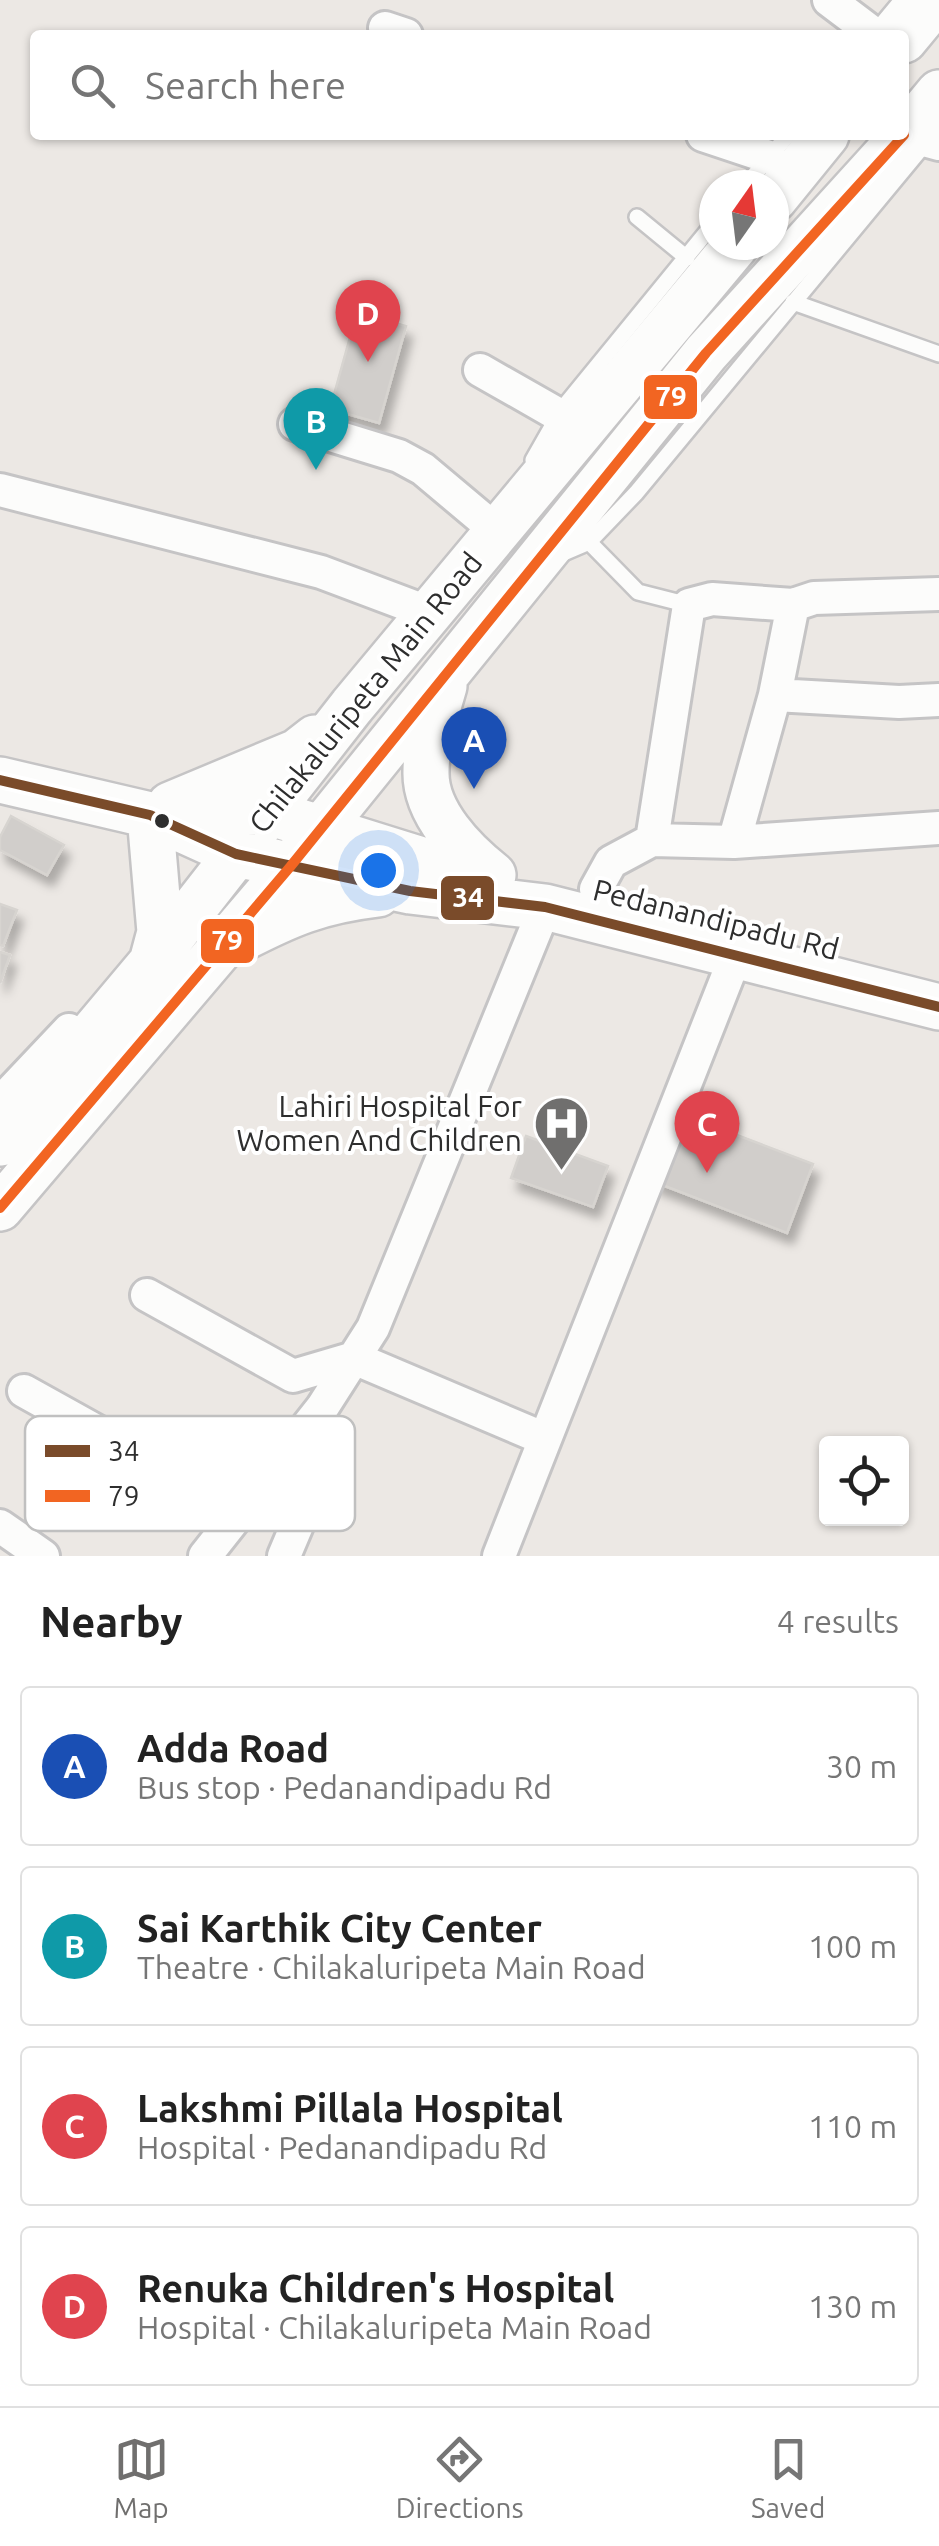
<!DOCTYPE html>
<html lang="en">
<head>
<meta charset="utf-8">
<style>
  :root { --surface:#fff; --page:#f6f6f6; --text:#222; --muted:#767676; --line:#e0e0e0; --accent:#706f6e }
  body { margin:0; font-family:Ubuntu,sans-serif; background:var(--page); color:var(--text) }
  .controls { position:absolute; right:30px; bottom:30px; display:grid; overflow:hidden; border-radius:10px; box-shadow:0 2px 8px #0004 }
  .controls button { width:90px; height:90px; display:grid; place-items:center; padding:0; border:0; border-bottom:2px solid var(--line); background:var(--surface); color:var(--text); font:50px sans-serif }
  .compass { position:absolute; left:699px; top:170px; width:90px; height:90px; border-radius:50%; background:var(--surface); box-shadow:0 2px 8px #0004; rotate:14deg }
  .you { position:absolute; left:378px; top:870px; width:35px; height:35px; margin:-25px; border:8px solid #fff; border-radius:50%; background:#1a73e8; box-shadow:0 0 0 15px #1a73e833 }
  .badge { display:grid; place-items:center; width:65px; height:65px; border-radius:50%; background:var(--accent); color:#fff; font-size:32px; font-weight:700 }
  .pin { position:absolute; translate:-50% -82px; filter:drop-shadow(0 2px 5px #0008) }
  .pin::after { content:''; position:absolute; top:52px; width:35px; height:30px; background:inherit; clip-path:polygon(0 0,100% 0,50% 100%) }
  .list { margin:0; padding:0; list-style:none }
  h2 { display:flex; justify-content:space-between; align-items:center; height:130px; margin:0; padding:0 40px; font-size:42px }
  h2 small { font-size:32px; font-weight:400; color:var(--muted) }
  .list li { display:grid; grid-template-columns:65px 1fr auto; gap:30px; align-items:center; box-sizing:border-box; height:160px; margin:0 20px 20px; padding:0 20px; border:2px solid var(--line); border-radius:10px }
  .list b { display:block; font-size:38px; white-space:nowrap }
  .list p { margin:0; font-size:32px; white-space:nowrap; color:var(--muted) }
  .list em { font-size:32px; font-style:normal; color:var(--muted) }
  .icon { flex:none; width:55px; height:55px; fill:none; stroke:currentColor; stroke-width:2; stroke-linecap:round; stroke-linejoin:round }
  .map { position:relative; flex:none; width:939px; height:1556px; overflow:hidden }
  .search { position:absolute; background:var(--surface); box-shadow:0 2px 8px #0004; left:30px; right:30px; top:30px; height:110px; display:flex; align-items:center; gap:25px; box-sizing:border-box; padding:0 35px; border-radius:10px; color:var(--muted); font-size:38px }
  .sheet { height:850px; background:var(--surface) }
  nav { display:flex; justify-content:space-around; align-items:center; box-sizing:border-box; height:140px; border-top:2px solid var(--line); background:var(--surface); font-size:28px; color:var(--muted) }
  nav a { display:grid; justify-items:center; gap:5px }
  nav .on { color:var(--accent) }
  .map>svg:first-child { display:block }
</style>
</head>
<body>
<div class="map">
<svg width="939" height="1556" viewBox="0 0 939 1556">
  <defs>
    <filter id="shadow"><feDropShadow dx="6" dy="11" stdDeviation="5" flood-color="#0004"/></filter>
  </defs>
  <rect width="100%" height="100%" fill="#ece8e4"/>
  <path fill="#d1cecb" stroke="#d7d4d0" stroke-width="2.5" filter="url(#shadow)" d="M 357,312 L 406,326 L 379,423 L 330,409 Z
    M 11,816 L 64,845 L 47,875 L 0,850 L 0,837 Z
    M 0,904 L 17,910 L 3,946 L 0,945 Z
    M 0,952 L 10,955 L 0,983 Z
    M 679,1113 L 813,1164 L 787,1233 L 652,1181 Z
    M 526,1136 L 608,1166 L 593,1207 L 511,1178 Z"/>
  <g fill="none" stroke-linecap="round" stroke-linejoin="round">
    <defs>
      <path id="service" d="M 873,35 L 902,0
        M 746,185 L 788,135
        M 637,217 L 687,258
        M 793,302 L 939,354
        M 533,460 L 562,409 L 714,223
        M 589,542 L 638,592 L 689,605
        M 561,554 L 589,542 L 636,493 L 919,151"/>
      <path id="minor" d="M 829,0 L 874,34
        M 385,28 L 406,35
        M 703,135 L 769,157
        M 928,141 L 939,144
        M 480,370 L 559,415
        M 295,424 L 399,456 L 423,469 L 498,532
        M 0,490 L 321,572 L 430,613
        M 775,695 L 899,702 L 939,700
        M 652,840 L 689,605 L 712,599 L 793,605 L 814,598 L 939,594
        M 734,842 L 775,695 L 793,605
        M 596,889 L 611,862 L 652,840 L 734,842 L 939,828
        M 0,1103 L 69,1030
        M 147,1295 L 293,1376 L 354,1358 L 545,1439
        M 24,1391 L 240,1511
        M 0,1526 L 43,1556
        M 205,1556 L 322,1408 L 373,1328 L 545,907
        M 284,1556 L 303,1511 L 288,1450
        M 499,1556 L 736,955"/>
      <path id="secondary" d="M 904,40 L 937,0
        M 904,135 L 939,93
        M 774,199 L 826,135
        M 444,686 C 436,714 426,743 426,772 C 425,813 464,852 493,875
        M 0,780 L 150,815 L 236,854 L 410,891 L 545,907 L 939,1007
        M 170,805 L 297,752 L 315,738
        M 150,815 L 160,932 L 152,962
        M 162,815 L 268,812 L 454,870 L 484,874
        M 237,941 C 289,914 319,901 378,894
        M 0,1143 L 152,962 L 352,706 L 736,245
        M 0,1208 L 290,867 L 706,353 L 904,135"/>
    </defs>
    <use href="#service" stroke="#c5c4c5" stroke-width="20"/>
    <use href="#minor" stroke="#c5c4c5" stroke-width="38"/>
    <use href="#secondary" stroke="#c5c4c5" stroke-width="50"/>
    <use href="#service" stroke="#fcfcfb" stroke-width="15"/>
    <use href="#minor" stroke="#fcfcfb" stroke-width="32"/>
    <use href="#secondary" stroke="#fcfcfb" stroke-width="45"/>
    <defs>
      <path id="bus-1" d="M 0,780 L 150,815 L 236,854 L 410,891 L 545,907 L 939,1007"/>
      <path id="bus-2" d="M 0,1208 L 290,867 L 706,353 L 904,135"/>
    </defs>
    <use href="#bus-1" stroke="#fff" stroke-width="18"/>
    <use href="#bus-2" stroke="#fff" stroke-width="18"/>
    <use href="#bus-1" stroke="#7a4b2a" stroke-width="10"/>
    <use href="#bus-2" stroke="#f26522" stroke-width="10"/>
  </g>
  <defs>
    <symbol id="hospital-pin" viewBox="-11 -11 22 30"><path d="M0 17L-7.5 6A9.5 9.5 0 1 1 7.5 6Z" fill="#706f6e" stroke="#fff"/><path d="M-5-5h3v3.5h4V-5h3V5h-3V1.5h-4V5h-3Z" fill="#fff"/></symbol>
  </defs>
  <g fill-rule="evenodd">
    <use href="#hospital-pin" x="530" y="1092" width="63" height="86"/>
  </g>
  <circle fill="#2e2e2e" stroke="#fff" stroke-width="4" cx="162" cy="821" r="9"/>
  <g text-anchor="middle" stroke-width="8" stroke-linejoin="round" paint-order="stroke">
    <g font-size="30" fill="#2e2e2e" stroke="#fff">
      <text transform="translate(366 693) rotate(-51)" y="10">Chilakaluripeta Main Road</text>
      <text transform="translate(716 920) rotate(14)" y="10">Pedanandipadu Rd</text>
    </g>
    <g font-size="30" fill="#2e2e2e" stroke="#fff" text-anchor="end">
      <text x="522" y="1117">Lahiri Hospital For<tspan x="522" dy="34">Women And Children</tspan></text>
    </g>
  </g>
  <rect x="25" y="1416" width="330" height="115" rx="15" fill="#fff" stroke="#c0c0c0" stroke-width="2.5"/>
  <rect x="45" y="1445" width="45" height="12" fill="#7a4b2a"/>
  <rect x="45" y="1490" width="45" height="12" fill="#f26522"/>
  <g font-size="28" fill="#2e2e2e">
    <text x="108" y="1461">34</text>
    <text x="108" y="1506">79</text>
  </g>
  <g stroke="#fff" stroke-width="4">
    <rect x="642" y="373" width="57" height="48" rx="10" fill="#f26522"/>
    <rect x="439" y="874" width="57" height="48" rx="10" fill="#7a4b2a"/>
    <rect x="199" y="917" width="57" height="48" rx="10" fill="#f26522"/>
  </g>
  <g font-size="28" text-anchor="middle" font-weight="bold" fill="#fff">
    <text x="671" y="406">79</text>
    <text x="468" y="907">34</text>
    <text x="227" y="950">79</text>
  </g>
</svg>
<div class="controls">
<button><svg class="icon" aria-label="locate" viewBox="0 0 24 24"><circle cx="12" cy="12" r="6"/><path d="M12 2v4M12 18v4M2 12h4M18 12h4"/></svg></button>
</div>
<svg class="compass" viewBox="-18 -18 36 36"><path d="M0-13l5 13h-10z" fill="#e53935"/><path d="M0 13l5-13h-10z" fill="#767676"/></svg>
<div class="you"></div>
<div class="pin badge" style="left:474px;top:789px;background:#1a4fb4">A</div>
<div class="pin badge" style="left:316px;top:470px;background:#0f9aa8">B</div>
<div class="pin badge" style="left:707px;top:1173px;background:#e0444e">C</div>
<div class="pin badge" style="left:368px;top:362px;background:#e0444e">D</div>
<div class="search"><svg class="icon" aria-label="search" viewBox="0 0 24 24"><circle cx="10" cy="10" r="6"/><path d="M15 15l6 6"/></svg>Search here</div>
</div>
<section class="sheet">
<h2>Nearby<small>4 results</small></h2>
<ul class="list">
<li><span class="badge" style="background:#1a4fb4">A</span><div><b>Adda Road</b><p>Bus stop · Pedanandipadu Rd</p></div><em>30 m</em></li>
<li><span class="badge" style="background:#0f9aa8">B</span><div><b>Sai Karthik City Center</b><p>Theatre · Chilakaluripeta Main Road</p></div><em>100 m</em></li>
<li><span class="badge" style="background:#e0444e">C</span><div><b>Lakshmi Pillala Hospital</b><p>Hospital · Pedanandipadu Rd</p></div><em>110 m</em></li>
<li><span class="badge" style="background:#e0444e">D</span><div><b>Renuka Children's Hospital</b><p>Hospital · Chilakaluripeta Main Road</p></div><em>130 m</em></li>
</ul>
</section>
<nav>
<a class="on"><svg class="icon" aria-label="map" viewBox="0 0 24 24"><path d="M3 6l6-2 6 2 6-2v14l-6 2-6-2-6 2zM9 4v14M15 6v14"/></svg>Map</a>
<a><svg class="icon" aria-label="directions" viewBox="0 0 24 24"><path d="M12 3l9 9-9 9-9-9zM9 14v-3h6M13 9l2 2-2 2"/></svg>Directions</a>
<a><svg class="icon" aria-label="saved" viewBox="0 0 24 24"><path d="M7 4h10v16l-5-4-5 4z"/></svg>Saved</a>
</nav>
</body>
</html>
